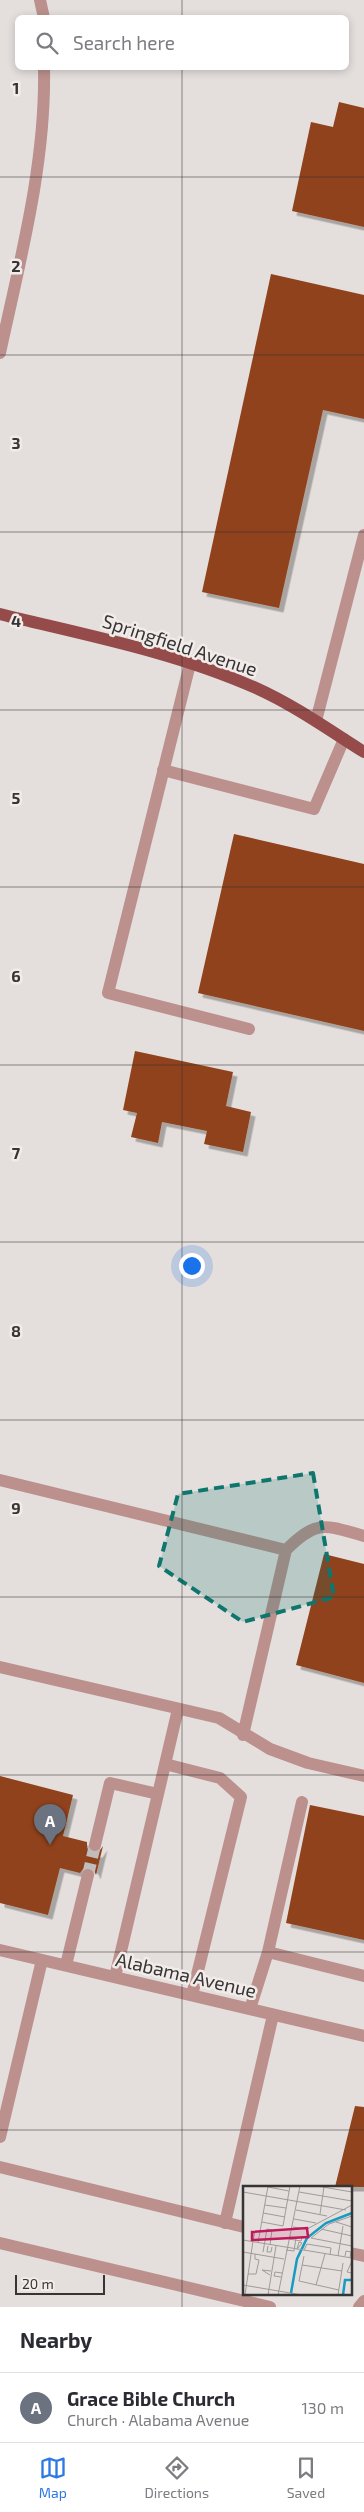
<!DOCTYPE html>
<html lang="en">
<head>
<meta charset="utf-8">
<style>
  :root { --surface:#fff; --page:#f2f2f3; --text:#2b2b33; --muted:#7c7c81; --line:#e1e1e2; --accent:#2d78e4 }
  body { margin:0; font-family:"Exo 2",sans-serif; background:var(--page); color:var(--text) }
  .scale { position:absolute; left:15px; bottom:12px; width:90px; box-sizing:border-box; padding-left:5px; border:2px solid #363434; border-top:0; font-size:14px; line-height:18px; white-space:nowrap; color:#363434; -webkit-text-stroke:4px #f1ecea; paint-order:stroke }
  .you { position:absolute; left:191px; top:1265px; width:18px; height:18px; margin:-12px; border:4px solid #fff; border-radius:50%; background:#1a73e8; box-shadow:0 0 0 8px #1a73e833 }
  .badge { display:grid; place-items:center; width:32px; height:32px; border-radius:50%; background:var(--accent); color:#fff; font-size:16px; font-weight:700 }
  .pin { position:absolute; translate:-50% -41px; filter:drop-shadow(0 1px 2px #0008) }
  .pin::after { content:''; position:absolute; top:26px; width:18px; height:15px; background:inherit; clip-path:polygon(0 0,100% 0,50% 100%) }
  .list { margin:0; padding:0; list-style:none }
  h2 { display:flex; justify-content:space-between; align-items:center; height:65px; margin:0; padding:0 20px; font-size:21px }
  h2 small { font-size:16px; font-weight:400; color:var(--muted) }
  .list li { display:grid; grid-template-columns:32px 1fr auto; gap:15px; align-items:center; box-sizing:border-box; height:70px; padding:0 20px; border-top:1px solid var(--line) }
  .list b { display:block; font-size:19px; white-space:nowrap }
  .list p { margin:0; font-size:16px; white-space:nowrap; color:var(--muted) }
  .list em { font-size:16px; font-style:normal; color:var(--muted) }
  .icon { flex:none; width:28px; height:28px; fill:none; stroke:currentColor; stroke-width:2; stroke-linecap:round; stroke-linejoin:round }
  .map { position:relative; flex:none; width:364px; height:2307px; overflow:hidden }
  .search { position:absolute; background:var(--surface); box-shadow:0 2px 8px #0003; left:15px; right:15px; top:15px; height:55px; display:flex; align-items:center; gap:12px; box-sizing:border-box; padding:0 18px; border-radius:8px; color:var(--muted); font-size:19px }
  .sheet { height:135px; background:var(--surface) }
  nav { display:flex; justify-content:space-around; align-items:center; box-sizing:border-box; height:70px; border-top:1px solid var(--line); background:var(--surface); font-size:14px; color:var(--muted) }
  nav a { display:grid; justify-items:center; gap:2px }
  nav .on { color:var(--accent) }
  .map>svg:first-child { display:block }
</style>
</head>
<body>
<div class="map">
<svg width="364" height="2307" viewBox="0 0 364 2307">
  <defs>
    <filter id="shadow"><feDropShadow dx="4.5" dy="4.5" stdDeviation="0" flood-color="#0004"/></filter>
  </defs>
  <rect width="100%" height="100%" fill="#e4dfdd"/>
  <path fill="#90431b" filter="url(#shadow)" d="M 339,102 L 364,108 L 364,227 L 292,211 L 311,122 L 333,127 Z
    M 271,274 L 364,295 L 364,419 L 323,410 L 279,608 L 202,592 Z
    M 234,834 L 364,864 L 364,1031 L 198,993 Z
    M 135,1051 L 233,1072 L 226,1106 L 251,1112 L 243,1152 L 204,1144 L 207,1131 L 162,1122 L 158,1143 L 131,1137 L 137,1113 L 123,1110 Z
    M 324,1554 L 364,1564 L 364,1683 L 296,1665 Z
    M 0,1776 L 73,1795 L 63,1836 L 87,1842 L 87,1848 L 93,1853 L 98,1853 L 103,1846 L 96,1875 L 94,1870 L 89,1867 L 83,1869 L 80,1873 L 60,1868 L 48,1915 L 0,1903 Z
    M 310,1805 L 364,1816 L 364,1940 L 286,1923 Z
    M 355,2106 L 364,2107 L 364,2187 L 335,2187 Z"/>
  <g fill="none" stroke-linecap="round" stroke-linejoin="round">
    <path stroke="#c1bdbb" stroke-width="12" stroke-dasharray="12 6" stroke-linecap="butt" d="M 88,1875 L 95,1845"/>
    <path stroke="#bb908d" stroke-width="12" d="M 40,0 L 44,18
      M 0,353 C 20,260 46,164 44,68
      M 190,664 L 108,993 L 249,1029
      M 316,721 L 364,535
      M 163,770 L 314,809 L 344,739
      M 0,1480 L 286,1550 C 317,1519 325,1525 364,1536
      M 0,1667 L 219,1718 L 270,1749 L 308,1763 L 364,1776
      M 243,1735 L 286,1550
      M 165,1764 L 220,1778 L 241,1797 L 192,1995
      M 95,1845 L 110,1783 L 158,1794
      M 0,1950 L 364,2036
      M 268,1952 L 364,1976
      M 66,1965 L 88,1875
      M 115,1977 L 178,1709
      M 250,2009 L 268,1952 L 302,1802
      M 0,2137 L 42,1960
      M 0,2167 L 244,2227
      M 225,2223 L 273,2015
      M 0,2243 L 270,2307
      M 350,2253 L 364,2256
      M 359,2307 L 364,2301"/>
    <path stroke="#944b49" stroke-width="12" d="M 0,614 C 86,635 175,652 256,688 C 294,705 329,730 364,752"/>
  </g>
  <path fill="#0f766e" fill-opacity="0.2" stroke="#0f766e" stroke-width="4" stroke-dasharray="10 6" stroke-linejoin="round" d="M 313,1473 L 334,1597 L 243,1622 L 159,1566 L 178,1494 Z"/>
  <path fill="none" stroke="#363434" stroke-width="1" stroke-opacity="0.55" d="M 182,0 L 182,18M 182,68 L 182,2307M 0,177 L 364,177M 0,355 L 364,355M 0,532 L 364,532M 0,710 L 364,710M 0,887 L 364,887M 0,1065 L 364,1065M 0,1242 L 364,1242M 0,1420 L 364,1420M 0,1597 L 364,1597M 0,1775 L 364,1775M 0,1952 L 364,1952M 0,2130 L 364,2130"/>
  <g text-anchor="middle" stroke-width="5" stroke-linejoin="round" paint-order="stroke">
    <g font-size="19" fill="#363434" stroke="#f1ecea">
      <text transform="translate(180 645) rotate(18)" y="7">Springfield Avenue</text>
      <text transform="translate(186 1975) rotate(13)" y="7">Alabama Avenue</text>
    </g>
  </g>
  <g transform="translate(243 2186)">
    <rect width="109" height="109" fill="#e4dfdd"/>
    <path fill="none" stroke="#179bc1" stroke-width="2.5" d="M 48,107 L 54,73 L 64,52 L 83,37 L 109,27M 100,109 L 102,94 L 109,94"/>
    <path fill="none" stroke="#9e9b99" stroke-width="1" d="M 74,0 L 109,6M 25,1 L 46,5M 0,6 L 103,24M 56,6 L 109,15M 22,19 L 43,22M 53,24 L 84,30M 20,27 L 42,31M 77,28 L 81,1M 109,30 L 86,38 L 68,52 L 109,60M 51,33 L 73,37M 19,36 L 40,40 L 47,0M 93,36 L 109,41M 50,41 L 64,43 L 109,19M 78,43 L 109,50M 10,45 L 10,55 L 12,45M 46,53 L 58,55 L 59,51M 0,54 L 109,72M 15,57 L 25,0M 25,60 L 24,66 L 28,66 L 29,61M 54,63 L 56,56 L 59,57 L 55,62M 43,64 L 51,65 L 53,52 L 47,51M 61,64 L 64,58 L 88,62 L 87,69M 0,66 L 41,73M 20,66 L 24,43 L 29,44 L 27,59M 61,70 L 56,95 L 96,104M 95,70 L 100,40M 102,70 L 103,65 L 108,66 L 107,72M 109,75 L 104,86 L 109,87M 59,79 L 99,85M 5,88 L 13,88 L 16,74 L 12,73 L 12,68M 27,89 L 19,84 L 28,85M 38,91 L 31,90 L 32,86 L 39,87M 0,99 L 59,109M 73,99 L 82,68M 2,109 L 10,55M 25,109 L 33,60M 35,109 L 57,0M 95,109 L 100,77"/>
    <path fill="#c2185b" fill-opacity="0.15" stroke="#c2185b" stroke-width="2.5" d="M 64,42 L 65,51 L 9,54 L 9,46 Z"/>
    <rect width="109" height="109" fill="none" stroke="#363434" stroke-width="2.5"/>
  </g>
  <g font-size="16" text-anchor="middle" font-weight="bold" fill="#363434" stroke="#f1ecea" stroke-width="5" stroke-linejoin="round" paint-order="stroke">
    <text x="16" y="94">1</text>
    <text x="16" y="272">2</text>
    <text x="16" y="449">3</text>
    <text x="16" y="627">4</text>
    <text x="16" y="804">5</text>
    <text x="16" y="982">6</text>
    <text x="16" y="1159">7</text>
    <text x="16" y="1337">8</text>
    <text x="16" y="1514">9</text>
  </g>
</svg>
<div class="scale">20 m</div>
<div class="you"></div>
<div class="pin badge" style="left:50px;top:1845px;background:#6b7280">A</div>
<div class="search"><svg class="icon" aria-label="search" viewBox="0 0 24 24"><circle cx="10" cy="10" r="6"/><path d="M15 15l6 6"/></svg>Search here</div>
</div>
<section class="sheet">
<h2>Nearby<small></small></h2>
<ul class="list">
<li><span class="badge" style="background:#6b7280">A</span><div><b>Grace Bible Church</b><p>Church · Alabama Avenue</p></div><em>130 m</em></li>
</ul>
</section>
<nav>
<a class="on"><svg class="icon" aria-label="map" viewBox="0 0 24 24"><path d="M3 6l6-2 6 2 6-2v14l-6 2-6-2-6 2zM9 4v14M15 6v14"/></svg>Map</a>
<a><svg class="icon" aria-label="directions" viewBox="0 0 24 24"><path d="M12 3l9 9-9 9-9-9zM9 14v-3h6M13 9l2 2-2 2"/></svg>Directions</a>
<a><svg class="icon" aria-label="saved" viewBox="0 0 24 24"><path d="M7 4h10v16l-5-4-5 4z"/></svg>Saved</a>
</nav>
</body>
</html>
